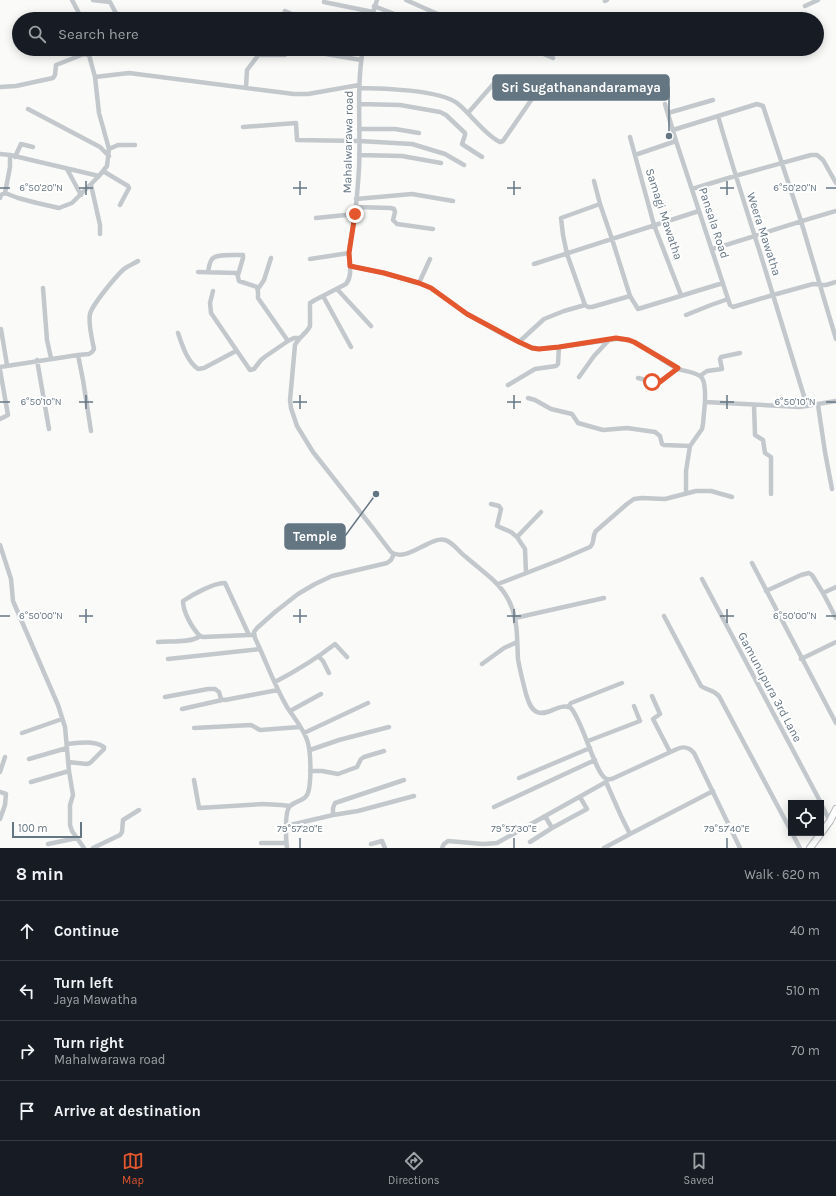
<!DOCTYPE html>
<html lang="en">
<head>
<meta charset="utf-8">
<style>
  :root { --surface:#171b24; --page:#242831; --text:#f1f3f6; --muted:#9ea1a6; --line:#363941; --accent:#e4572e }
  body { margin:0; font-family:Karla,sans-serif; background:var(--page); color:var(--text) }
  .controls { position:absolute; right:12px; bottom:12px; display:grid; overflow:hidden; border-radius:0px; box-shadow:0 2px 10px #0003 }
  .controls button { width:36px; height:36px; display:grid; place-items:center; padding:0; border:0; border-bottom:1px solid var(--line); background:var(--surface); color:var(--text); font:20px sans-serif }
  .scale { position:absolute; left:12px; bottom:10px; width:70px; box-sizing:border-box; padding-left:4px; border:2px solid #657683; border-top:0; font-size:11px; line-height:14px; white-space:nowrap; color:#657683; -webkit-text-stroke:3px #fff; paint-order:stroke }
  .stop { position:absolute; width:12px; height:12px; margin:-9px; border:3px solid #e4572e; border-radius:50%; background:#fff }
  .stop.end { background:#e4572e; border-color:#fff; box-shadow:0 1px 4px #0008 }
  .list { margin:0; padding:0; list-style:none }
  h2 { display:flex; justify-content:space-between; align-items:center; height:52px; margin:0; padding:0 16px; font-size:17px }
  h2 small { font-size:13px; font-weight:400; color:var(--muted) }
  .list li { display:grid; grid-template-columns:26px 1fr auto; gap:12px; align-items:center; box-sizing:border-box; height:60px; padding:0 16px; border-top:1px solid var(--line) }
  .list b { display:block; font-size:15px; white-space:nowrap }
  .list p { margin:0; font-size:13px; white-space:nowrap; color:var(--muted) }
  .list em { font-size:13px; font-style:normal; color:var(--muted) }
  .icon { flex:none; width:22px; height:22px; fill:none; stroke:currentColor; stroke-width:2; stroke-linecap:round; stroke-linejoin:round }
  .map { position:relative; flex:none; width:836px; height:848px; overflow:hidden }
  .search { position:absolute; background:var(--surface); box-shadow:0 2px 10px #0003; left:12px; right:12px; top:12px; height:44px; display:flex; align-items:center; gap:10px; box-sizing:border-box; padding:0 14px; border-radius:22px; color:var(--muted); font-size:15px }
  .sheet { height:292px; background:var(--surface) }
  nav { display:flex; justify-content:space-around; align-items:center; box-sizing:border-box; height:56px; border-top:1px solid var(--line); background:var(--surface); font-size:11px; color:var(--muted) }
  nav a { display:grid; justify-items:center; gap:2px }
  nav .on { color:var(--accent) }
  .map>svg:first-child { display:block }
</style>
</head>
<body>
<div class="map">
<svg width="836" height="848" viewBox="0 0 836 848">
  <rect width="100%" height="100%" fill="#fafaf8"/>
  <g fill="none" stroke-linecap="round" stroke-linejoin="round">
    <defs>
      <path id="major" d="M 810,848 L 830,821 L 836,809"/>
    </defs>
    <use href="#major" stroke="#b5babe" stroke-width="8"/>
    <path stroke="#c3c8cc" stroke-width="4.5" d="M 72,0 L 82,19
      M 93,0 L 110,2 L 119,19
      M 406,0 L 449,19
      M 605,1 L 607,0
      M 324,2 L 373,12
      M 374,6 L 407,19
      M 805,6 L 818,0
      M 285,11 L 296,16 L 310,19
      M 371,19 L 377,0
      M 105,49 L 106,50
      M 363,49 C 356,88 361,128 359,168 C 358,185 357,202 354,219 C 353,230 350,241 349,252 C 349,263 353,276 346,284 L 315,300 L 310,303 L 310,326 C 307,333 299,337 295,345 L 290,400 L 291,408 L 297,426 L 313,452 L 372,527 L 391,552 C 407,563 430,536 445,540 C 453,542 459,552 466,557 C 474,564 483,571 491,578 C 500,586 508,596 512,608 C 518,624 517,642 518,659 C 520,671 523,682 526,694 C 528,700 530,709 537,712 C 548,717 559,702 571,708 C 583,722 595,772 605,778 C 608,780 612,779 614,778 L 677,749 C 684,746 689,747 694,753 L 740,848
      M 525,49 L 534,50 L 553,58
      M 326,54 L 361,60
      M 258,55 L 285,55
      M 0,87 L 16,86 L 53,78 L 55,75 L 56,65 L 84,54 L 89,55 L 95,77 L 129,73 L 294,94 L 308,94 L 359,85
      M 246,87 L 247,70 L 263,49
      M 360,88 C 381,88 440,90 457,103 C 471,114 485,135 500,142 L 503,141 L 536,93
      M 359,104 L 400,105 L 440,112 L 446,115 L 465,133 L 465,135 L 462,144 L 482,157
      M 665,104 L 676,141 L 730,305 L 733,307 L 773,295 L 807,406
      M 28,109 L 100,147 L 109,156
      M 468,113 L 496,81
      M 668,113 L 713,100
      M 718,116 C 735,176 755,235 773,295 L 813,284 L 826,285 L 836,282
      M 243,127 L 296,123 L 297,140 L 359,141 L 412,144 L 445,154 L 464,165
      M 359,129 L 395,129 L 419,133
      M 673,130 L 757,104 L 763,106 L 801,221 L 836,339
      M 630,137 L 654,225 L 681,295
      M 109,149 L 118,145 L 135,145
      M 0,154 L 10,155 L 99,176 L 107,166 L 109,149 L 99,113 L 95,77
      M 10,155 L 10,167 L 5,193 L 18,198 L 37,203 L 59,208 L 72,203 L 99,176
      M 359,155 L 402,156 L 441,163
      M 635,155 L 676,141
      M 15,157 L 21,144 L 33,147
      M 67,169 L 81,195
      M 103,171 L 128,186 L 129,188 L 120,205
      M 594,181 L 600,204 L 612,239 L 630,296 L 638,309 L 723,283
      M 91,185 L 100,225 L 100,234
      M 692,189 L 735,176 L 811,155 L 817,155 L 823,160 L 836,183
      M 0,198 L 1,195 L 5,193
      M 356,199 L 412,194 L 453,201
      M 600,204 L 561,218 L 563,235 L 567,254 L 585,305 L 588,307 L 592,307 L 630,296
      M 356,207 L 391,208 L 394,209 L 395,212 L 393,220 L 397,224 L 433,229
      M 316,218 L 355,214
      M 712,249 C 753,237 794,223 836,211
      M 310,259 L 349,253
      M 534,264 L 699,211
      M 350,266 L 384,273 L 419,283 L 431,288 L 467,314 L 506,336 L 532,348 L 539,349 L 559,347 L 616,339 C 640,338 656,358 676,368 C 684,372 696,371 702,378 C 706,384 705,395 705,402 L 800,407 L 836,401
      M 198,272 L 237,273 L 239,281 L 257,287 L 258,292 L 258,298 L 288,341 L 294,338 L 299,338
      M 208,272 C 209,268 209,263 212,259 C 216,254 233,255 241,255 L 243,255 L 243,258 L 238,275
      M 419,283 L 430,259
      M 43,288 L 47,340 L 51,358
      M 258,289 L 264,280 L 271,258
      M 337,289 L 371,326
      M 213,291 L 210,303 L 211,313 L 250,370 L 254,369 L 261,360 L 266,356 L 288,341
      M 323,296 L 351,347
      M 686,315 L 711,305 L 728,299
      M 1,329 L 7,365
      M 178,333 C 182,345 187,361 198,369 L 204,368 L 236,351
      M 519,342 L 544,319 L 564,311 L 585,305
      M 78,355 L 89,354 L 92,352 L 94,349 C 92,339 88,323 90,314 C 92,305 116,276 124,269 C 128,266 133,264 138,261
      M 37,360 L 49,429
      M 0,367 L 78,355 L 83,380 L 91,431
      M 0,370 L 8,415 L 0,419
      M 700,376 L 707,371 L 722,369 L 720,359 L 721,357 L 740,353
      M 579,377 L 594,356 L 609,340
      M 638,378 L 657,383 L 678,369
      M 508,385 L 535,369 L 556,366 L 558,364 L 559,347
      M 528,398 L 535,400 L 551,409 L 572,414 L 578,423 L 603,430 L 627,428 L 655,432 L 660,436 L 662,444 L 664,445 L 690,446
      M 754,405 L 755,435 L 763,440 L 765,453 L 771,457 L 771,494
      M 818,405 L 825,452 L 832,489
      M 686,493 L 686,471 L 690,446 L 702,429 L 703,424 L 705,402
      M 491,504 L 499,506 L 501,509 L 497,526 L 511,532 L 517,537
      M 0,545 L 11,579 L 13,601 L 58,705 L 65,727 L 69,771 L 73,795 L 70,805 L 70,825 L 72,831 L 84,848
      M 752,563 L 836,723
      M 526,573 L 525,549 L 517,537 L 541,512
      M 702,579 L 821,803
      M 498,584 L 560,560 L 590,547 C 595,543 592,536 596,531 L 627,504 L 634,499 L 642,498 L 665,499 L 696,491 L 711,491 L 732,497
      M 836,587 L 823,593 L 836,618
      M 766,591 L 801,575 L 809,573 L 812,575 L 823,593
      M 664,616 L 701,686 C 708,691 713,689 719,696 L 791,831
      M 515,618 L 604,598
      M 249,635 L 225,583 C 215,582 192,595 183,601 C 183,612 192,628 200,636 L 203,637 L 249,635 L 254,635
      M 158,642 C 169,641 192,643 200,636
      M 319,657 L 323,661 L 329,673
      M 168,659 L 260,649
      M 801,659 L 836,642
      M 482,664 L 504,648 L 517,642
      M 275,682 C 296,671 316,659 335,644 L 347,657
      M 652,696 L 660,714 L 653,719 L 670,752
      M 165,697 L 208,689 L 215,689 L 219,692 L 221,699 L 225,700 L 278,690
      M 568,707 L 571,703 L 622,683
      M 182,709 L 222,700
      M 290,711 L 321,694
      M 194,728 L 251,725 L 260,730 L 300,727
      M 22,733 L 62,719
      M 304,733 L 368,703
      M 588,741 L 640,721 L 634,706
      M 67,744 C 78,743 94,740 104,747 L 104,749 L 90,763 L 87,764 L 68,762
      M 310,750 L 339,740 L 389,727
      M 29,759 L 67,748
      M 310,771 L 322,771 L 338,774 L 357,767 L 361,759 L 364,757 L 384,751
      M 0,772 L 5,757
      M 519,778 L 590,748
      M 194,780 L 199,808 L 263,804 L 281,805 L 290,806
      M 31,782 L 69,771
      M 0,792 L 6,794 L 5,805 L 0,819
      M 821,804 L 830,821
      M 494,807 L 595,760
      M 333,815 L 333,808 L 335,803 L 404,780
      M 545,816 L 552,828 L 587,809 L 580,797
      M 286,826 L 333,815 L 358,811 L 414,796
      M 792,833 L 800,848
      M 630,834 L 713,791
      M 530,842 L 552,828
      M 261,843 L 286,843
      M 48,844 L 77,838
      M 371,844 L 382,841 L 385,848
      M 93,848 L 120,835 L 122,832 L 123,820 L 139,810
      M 287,848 C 286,840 284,812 290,806 C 298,799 307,802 309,789 C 311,778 311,754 308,743 C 305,730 294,718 287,707 C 274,685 266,661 255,638 L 254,632 L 257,628 L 275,612 L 298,594 L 315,584 L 332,576 L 387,563 L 391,560 L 394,554
      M 442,848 L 444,844 L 448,841 L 483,844 L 497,843 L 606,782 L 607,779
      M 604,848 L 630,834 L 621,816 L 606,782"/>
    <use href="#major" stroke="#fff" stroke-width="6"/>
  </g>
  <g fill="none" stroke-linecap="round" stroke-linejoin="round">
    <path stroke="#e4572e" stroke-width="5" d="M 355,214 L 349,253 L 350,266 L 384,273 L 419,283 L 431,288 L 467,314 L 519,342 L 532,348 L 539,349 L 559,347 L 616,338 L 629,340 L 634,342 L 678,368 L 660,382 L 657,383 L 652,382"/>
  </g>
  <path fill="none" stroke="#657683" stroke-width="1.5" d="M 86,181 L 86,195M 300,181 L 300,195M 514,181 L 514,195M 727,181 L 727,195M 0,188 L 10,188M 79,188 L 93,188M 293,188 L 307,188M 507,188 L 521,188M 720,188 L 734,188M 826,188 L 836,188M 86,395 L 86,409M 300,395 L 300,409M 514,395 L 514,409M 727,395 L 727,409M 0,402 L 10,402M 79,402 L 93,402M 293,402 L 307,402M 507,402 L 521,402M 720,402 L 734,402M 826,402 L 836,402M 86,609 L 86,623M 300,609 L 300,623M 514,609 L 514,623M 727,609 L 727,623M 0,616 L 10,616M 79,616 L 93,616M 293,616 L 307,616M 507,616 L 521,616M 720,616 L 734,616M 826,616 L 836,616M 300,838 L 300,848M 514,838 L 514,848M 727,838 L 727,848"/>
  <g text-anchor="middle" stroke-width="4" stroke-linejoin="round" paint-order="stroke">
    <g font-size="12" fill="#657683" stroke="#fff">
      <text transform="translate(348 142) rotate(-89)" y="4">Mahalwarawa road</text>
      <text transform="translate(664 214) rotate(72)" y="4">Samagi Mawatha</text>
      <text transform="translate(714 223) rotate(72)" y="4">Pansala Road</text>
      <text transform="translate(764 234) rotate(72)" y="4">Weera Mawatha</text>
      <text transform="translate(770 687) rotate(62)" y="4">Gamunupura 3rd Lane</text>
    </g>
  </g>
  <g font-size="10" text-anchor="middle" fill="#657683" stroke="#fff" stroke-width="4" stroke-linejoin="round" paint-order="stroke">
    <text x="41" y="191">6°50'20"N</text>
    <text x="795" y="191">6°50'20"N</text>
    <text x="41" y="405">6°50'10"N</text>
    <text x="795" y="405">6°50'10"N</text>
    <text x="41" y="619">6°50'00"N</text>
    <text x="795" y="619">6°50'00"N</text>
    <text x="300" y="832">79°57'20"E</text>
    <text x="514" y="832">79°57'30"E</text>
    <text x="727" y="832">79°57'40"E</text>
  </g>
  <path fill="none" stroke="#657683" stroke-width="1.5" d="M669 136L669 87M376 494L345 536"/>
  <g fill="#657683" stroke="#fff" stroke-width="1.5">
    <circle cx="669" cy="136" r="4"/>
    <circle cx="376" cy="494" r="4"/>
  </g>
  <g fill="#657683" stroke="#657683" stroke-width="1.5">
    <rect x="493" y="75" width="176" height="25" rx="4"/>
    <rect x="285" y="524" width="60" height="25" rx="4"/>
  </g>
  <g font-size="13" text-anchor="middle" font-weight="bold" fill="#fff">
    <text x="581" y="92">Sri Sugathanandaramaya</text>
    <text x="315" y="541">Temple</text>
  </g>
</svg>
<div class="controls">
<button><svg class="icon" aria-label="locate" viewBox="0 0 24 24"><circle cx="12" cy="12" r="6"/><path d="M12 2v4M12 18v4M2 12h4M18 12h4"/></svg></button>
</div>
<div class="scale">100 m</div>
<div class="stop" style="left:652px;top:382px"></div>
<div class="stop end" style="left:355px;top:214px"></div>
<div class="search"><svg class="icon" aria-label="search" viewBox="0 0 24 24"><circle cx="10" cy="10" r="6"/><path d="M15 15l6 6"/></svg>Search here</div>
</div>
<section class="sheet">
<h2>8 min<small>Walk · 620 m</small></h2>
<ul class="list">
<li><svg class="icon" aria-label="ahead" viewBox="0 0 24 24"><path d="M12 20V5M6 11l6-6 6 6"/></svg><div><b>Continue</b></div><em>40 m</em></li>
<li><svg class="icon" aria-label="left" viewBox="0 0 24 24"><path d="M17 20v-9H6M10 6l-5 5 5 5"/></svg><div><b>Turn left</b><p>Jaya Mawatha</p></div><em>510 m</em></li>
<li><svg class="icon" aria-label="right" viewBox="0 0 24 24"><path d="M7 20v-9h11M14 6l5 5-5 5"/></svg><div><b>Turn right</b><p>Mahalwarawa road</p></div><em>70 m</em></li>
<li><svg class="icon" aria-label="arrive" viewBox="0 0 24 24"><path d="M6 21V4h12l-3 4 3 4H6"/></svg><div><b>Arrive at destination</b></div></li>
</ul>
</section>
<nav>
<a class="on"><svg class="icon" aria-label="map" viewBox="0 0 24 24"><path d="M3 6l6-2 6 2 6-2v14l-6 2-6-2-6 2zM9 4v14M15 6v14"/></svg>Map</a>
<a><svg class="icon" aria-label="directions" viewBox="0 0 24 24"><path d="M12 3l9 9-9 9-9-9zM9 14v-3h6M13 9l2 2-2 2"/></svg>Directions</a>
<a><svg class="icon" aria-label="saved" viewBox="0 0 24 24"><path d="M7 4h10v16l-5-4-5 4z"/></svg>Saved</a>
</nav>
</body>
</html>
